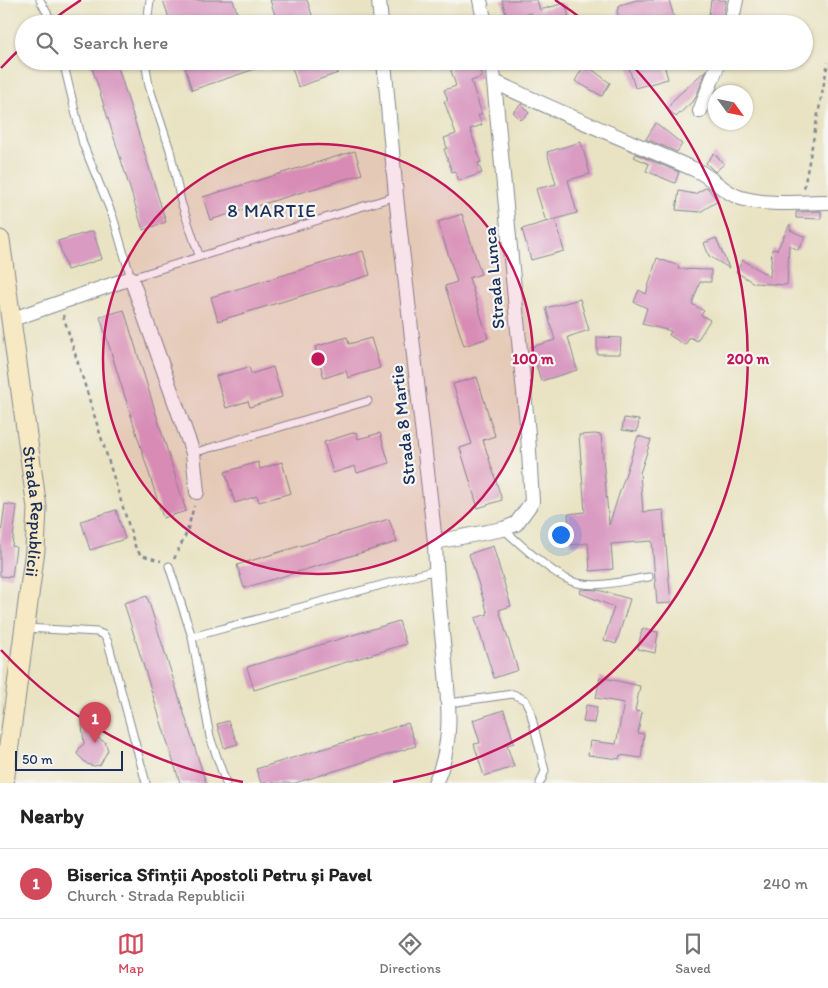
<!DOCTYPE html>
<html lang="en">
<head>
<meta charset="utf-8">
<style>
  :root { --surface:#fff; --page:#f2f2f2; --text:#222; --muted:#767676; --line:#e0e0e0; --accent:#d1495b }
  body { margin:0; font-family:Itim,sans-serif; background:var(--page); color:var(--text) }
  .compass { position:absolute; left:708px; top:85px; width:45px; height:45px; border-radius:50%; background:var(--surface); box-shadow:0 1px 4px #0004; rotate:123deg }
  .scale { position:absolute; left:15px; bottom:12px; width:108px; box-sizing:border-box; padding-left:5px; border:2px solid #1b2f5e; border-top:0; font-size:14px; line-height:18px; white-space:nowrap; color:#1b2f5e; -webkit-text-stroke:4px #f6f6f2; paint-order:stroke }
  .you { position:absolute; left:560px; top:534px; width:18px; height:18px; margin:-12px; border:4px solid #fff; border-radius:50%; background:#1a73e8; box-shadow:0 0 0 8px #1a73e833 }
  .badge { display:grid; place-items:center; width:32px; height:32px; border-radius:50%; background:var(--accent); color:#fff; font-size:16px; font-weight:700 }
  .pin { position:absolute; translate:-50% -41px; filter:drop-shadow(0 1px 2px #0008) }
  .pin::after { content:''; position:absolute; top:26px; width:18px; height:15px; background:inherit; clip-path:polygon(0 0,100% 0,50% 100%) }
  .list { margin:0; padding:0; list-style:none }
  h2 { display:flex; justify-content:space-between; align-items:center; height:65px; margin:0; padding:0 20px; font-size:21px }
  h2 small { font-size:16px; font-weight:400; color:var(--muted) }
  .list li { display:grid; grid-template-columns:32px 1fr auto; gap:15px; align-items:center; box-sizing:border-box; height:70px; padding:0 20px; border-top:1px solid var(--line) }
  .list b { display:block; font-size:19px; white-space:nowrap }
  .list p { margin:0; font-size:16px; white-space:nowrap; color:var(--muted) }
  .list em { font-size:16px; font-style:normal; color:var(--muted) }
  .icon { flex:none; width:28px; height:28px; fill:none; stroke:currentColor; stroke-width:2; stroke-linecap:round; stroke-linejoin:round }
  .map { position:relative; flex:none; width:828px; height:783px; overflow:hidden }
  .search { position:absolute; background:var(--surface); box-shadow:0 1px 4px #0004; left:15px; right:15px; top:15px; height:55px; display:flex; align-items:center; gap:12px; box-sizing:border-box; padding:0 18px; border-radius:28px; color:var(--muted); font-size:19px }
  .sheet { height:135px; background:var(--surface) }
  nav { display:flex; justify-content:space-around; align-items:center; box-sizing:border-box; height:70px; border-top:1px solid var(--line); background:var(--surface); font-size:14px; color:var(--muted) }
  nav a { display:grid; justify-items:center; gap:2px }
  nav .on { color:var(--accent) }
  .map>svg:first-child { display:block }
</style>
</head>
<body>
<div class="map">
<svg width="828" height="783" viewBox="0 0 828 783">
  <rect width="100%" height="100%" fill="#f6f6f2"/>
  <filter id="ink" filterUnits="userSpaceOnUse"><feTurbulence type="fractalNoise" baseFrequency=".02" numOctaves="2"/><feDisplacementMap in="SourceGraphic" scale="10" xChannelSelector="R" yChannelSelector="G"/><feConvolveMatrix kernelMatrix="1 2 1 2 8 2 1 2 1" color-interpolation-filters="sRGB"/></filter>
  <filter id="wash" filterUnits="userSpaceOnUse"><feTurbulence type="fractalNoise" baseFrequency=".0096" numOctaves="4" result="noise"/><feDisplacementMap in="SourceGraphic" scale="20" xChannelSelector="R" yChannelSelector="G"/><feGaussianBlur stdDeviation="1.12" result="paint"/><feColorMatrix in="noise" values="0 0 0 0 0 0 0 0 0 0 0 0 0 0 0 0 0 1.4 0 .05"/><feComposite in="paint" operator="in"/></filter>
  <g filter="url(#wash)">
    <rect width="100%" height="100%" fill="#e9e3c3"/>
    <g id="blocks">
      <path fill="#da9bc2" d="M 163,0 L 233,0 L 241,24 L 171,24 Z
        M 270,0 L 307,0 L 315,24 L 278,24 Z
        M 502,0 L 537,0 L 540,10 L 565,3 L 571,24 L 534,24 L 531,13 L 507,19 Z
        M 637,0 L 669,0 L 676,24 L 621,24 L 617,11 L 620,5 Z
        M 711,0 L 726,0 L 722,24 L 708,22 Z
        M 90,61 L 116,61 L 166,222 L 143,230 Z
        M 183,61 L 273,61 L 273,63 L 192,90 Z
        M 290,61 L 335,61 L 338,73 L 298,87 Z
        M 448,61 L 477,61 L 482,77 L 471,81 L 482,114 L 478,115 L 482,125 L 470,129 L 481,162 L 478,163 L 482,173 L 459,181 L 455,171 L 452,172 L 444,149 L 447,148 L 444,138 L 456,134 L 444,101 L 448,100 L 444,90 L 456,86 Z
        M 627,61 L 663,61 L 668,79 L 635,88 Z
        M 585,64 L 610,83 L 602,96 L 575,81 Z
        M 707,69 L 695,99 L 676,117 L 668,109 L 673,100 Z
        M 521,104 L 529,113 L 521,120 L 513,112 Z
        M 656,123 L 682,144 L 677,152 L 646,139 Z
        M 581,142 L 590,174 L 568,180 L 577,213 L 546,222 L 536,189 L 556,184 L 547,152 Z
        M 355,151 L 362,174 L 210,220 L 203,197 Z
        M 714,153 L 724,164 L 715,172 L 706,163 Z
        M 636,154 L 679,172 L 675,183 L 646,171 L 649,164 L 634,157 Z
        M 707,187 L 718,201 L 700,212 L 676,210 L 679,191 L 695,194 Z
        M 821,211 L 821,219 L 796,218 L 796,212 Z
        M 462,214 L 481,274 L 469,278 L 488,338 L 464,346 L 445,286 L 457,282 L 438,222 Z
        M 555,219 L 564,251 L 531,260 L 522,229 Z
        M 790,224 L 790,230 L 805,237 L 798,250 L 789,245 L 787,285 L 754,283 L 736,272 L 743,260 L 770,277 L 772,249 L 777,250 Z
        M 93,231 L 102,259 L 67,270 L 58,241 Z
        M 716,238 L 729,268 L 709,256 L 704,243 Z
        M 363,251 L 370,275 L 218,321 L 211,297 Z
        M 657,258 L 679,266 L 678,269 L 711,270 L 711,282 L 700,282 L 692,304 L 704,311 L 701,315 L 710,320 L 697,341 L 690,337 L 685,345 L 669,335 L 671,331 L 642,324 L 647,308 L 634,302 L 639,290 L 646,294 Z
        M 580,299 L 589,330 L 568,337 L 577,370 L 541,381 L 531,347 L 555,340 L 546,308 Z
        M 124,310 L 186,511 L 163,518 L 100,317 Z
        M 347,337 L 349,344 L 371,338 L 380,368 L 348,378 L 346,371 L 324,378 L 315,347 Z
        M 597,337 L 621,338 L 620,354 L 597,354 Z
        M 249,367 L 251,374 L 273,367 L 282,397 L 250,407 L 248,401 L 226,408 L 216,376 Z
        M 477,377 L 495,436 L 483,440 L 502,500 L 478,508 L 460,448 L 472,444 L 453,384 Z
        M 624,418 L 639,420 L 637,432 L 622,430 Z
        M 356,432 L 358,439 L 380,433 L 389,463 L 357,473 L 355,466 L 333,473 L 324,442 Z
        M 595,434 L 601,435 L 609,525 L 638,436 L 651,440 L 640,473 L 643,512 L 663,510 L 671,603 L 657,604 L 652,541 L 611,544 L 613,569 L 590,571 L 588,543 L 571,545 L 568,514 L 585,512 L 579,435 Z
        M 258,462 L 260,469 L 282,462 L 291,493 L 259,502 L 257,496 L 235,503 L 225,472 Z
        M 5,504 L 17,506 L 12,546 L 16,547 L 12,577 L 0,576 L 0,541 Z
        M 116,510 L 125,539 L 90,550 L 81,521 Z
        M 389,519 L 397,542 L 244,588 L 237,565 Z
        M 493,546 L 511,606 L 499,610 L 518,670 L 494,678 L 475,618 L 488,614 L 469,554 Z
        M 581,589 L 598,590 L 630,599 L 616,644 L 604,640 L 614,607 L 580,593 Z
        M 147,596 L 206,783 L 180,783 L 124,603 Z
        M 399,621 L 406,644 L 254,690 L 247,667 Z
        M 642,629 L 658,632 L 655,653 L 638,649 Z
        M 600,677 L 640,686 L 635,711 L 642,712 L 638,733 L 644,734 L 641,758 L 620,755 L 619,759 L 588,755 L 590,741 L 616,744 L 624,703 L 596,698 Z
        M 586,705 L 597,707 L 594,723 L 583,722 Z
        M 504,710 L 514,743 L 507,745 L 514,767 L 484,776 L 474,744 L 480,743 L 473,720 Z
        M 96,720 L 99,739 L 105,742 L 108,750 L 100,765 L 94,766 L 87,764 L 77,754 L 80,747 L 84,744 L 82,724 Z
        M 228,721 L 238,744 L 224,748 L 217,724 Z
        M 408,723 L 416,746 L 295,783 L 261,783 L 256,769 Z"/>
    </g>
  </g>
  <g filter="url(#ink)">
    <use href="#blocks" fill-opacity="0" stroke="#828990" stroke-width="1"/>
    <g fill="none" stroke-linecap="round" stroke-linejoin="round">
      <defs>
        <path id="service" d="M 40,0 L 53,24
          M 147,24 L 150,0
          M 63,61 L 83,144 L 113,217 L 131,278 L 396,196
          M 145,61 L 149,86 L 170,150 L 181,202 L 199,255
          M 193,453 L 368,401
          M 503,529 C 522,545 549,572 571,581 C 594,590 626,580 649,577
          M 169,566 L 192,637 L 210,737 L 226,783
          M 26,628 L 97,632 L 104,635 L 108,642 L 146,783
          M 192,637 L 436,570
          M 449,703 L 513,694 L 525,700 L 530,710 L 545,771 L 540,783"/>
        <path id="minor" d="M 379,0 L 381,24
          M 480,0 L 485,24
          M 731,24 L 736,0
          M 384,61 L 396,196 L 435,542 C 436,579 440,616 444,652 C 448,697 455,742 435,783
          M 495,82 C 561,114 629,141 696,170 C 712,177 724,193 741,198 C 768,206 800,202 828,202
          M 700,111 L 719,61
          M 10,320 L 131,278 L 193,453 L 197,492
          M 435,542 L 503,529 L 516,524 L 532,502 L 528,434 L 492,61"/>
        <g id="secondary">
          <path id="s1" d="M 0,240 L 37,508 L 35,550 L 4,783"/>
        </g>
      </defs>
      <use href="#service" stroke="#828990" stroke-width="9"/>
      <use href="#minor" stroke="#828990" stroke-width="16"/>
      <use href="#secondary" stroke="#828990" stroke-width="21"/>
      <path stroke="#828990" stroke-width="2.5" stroke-dasharray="4 4" stroke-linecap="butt" d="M 804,188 L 828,62
        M 63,315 L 136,549 L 141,555 L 161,561
        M 174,559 L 187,532 L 194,506"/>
      <use href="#service" stroke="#fff" stroke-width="7"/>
      <use href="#minor" stroke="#fff" stroke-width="14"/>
      <use href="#secondary" stroke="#f6e9c3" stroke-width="19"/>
    </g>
  </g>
  <circle cx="318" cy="359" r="215" fill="#c2185b" fill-opacity=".12"/>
  <g fill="none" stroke="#c2185b" stroke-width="2.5">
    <circle cx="318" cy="359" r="215"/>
    <path d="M243 782A430 430 0 0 1 1 650M1 68A430 430 0 0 1 22 47M50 22A430 430 0 0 1 81 0M555 0A430 430 0 0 1 586 22M630 63A430 430 0 0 1 393 782"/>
  </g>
  <g text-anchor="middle" stroke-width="4.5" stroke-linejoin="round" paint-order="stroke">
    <g font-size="18" fill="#1b2f5e" stroke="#f6f6f2">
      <text transform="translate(494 278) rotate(-95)" y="6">Strada Lunca</text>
      <text transform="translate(403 425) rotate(-96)" y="6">Strada 8 Martie</text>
      <text dy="6" stroke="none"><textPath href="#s1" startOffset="274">Strada Republicii</textPath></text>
    </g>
    <g font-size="19" letter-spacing="1" fill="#1b2f5e" stroke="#f6f6f2">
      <text x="272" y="217">8 MARTIE</text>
    </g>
  </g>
  <circle cx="318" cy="359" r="8" fill="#c2185b" stroke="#f6f6f2" stroke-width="2.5"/>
  <g font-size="15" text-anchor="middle" font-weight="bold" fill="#c2185b" stroke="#f6f6f2" stroke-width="4.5" stroke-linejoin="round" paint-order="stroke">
    <text x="533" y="364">100 m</text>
    <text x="748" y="364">200 m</text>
  </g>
</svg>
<svg class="compass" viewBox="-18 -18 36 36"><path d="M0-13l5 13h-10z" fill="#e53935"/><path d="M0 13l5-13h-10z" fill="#767676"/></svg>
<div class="scale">50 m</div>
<div class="you"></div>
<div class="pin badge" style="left:95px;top:743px">1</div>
<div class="search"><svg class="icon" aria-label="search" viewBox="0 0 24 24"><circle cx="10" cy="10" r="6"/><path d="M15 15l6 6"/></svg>Search here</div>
</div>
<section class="sheet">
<h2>Nearby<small></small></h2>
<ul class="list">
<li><span class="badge">1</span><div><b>Biserica Sfinții Apostoli Petru și Pavel</b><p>Church · Strada Republicii</p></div><em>240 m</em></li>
</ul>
</section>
<nav>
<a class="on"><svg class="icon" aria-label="map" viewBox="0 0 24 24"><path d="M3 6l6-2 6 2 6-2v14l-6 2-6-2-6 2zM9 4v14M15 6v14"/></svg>Map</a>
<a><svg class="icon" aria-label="directions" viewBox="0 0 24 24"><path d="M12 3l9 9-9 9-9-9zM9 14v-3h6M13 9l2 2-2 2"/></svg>Directions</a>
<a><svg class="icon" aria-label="saved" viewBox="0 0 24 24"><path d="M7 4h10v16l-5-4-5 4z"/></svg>Saved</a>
</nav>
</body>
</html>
